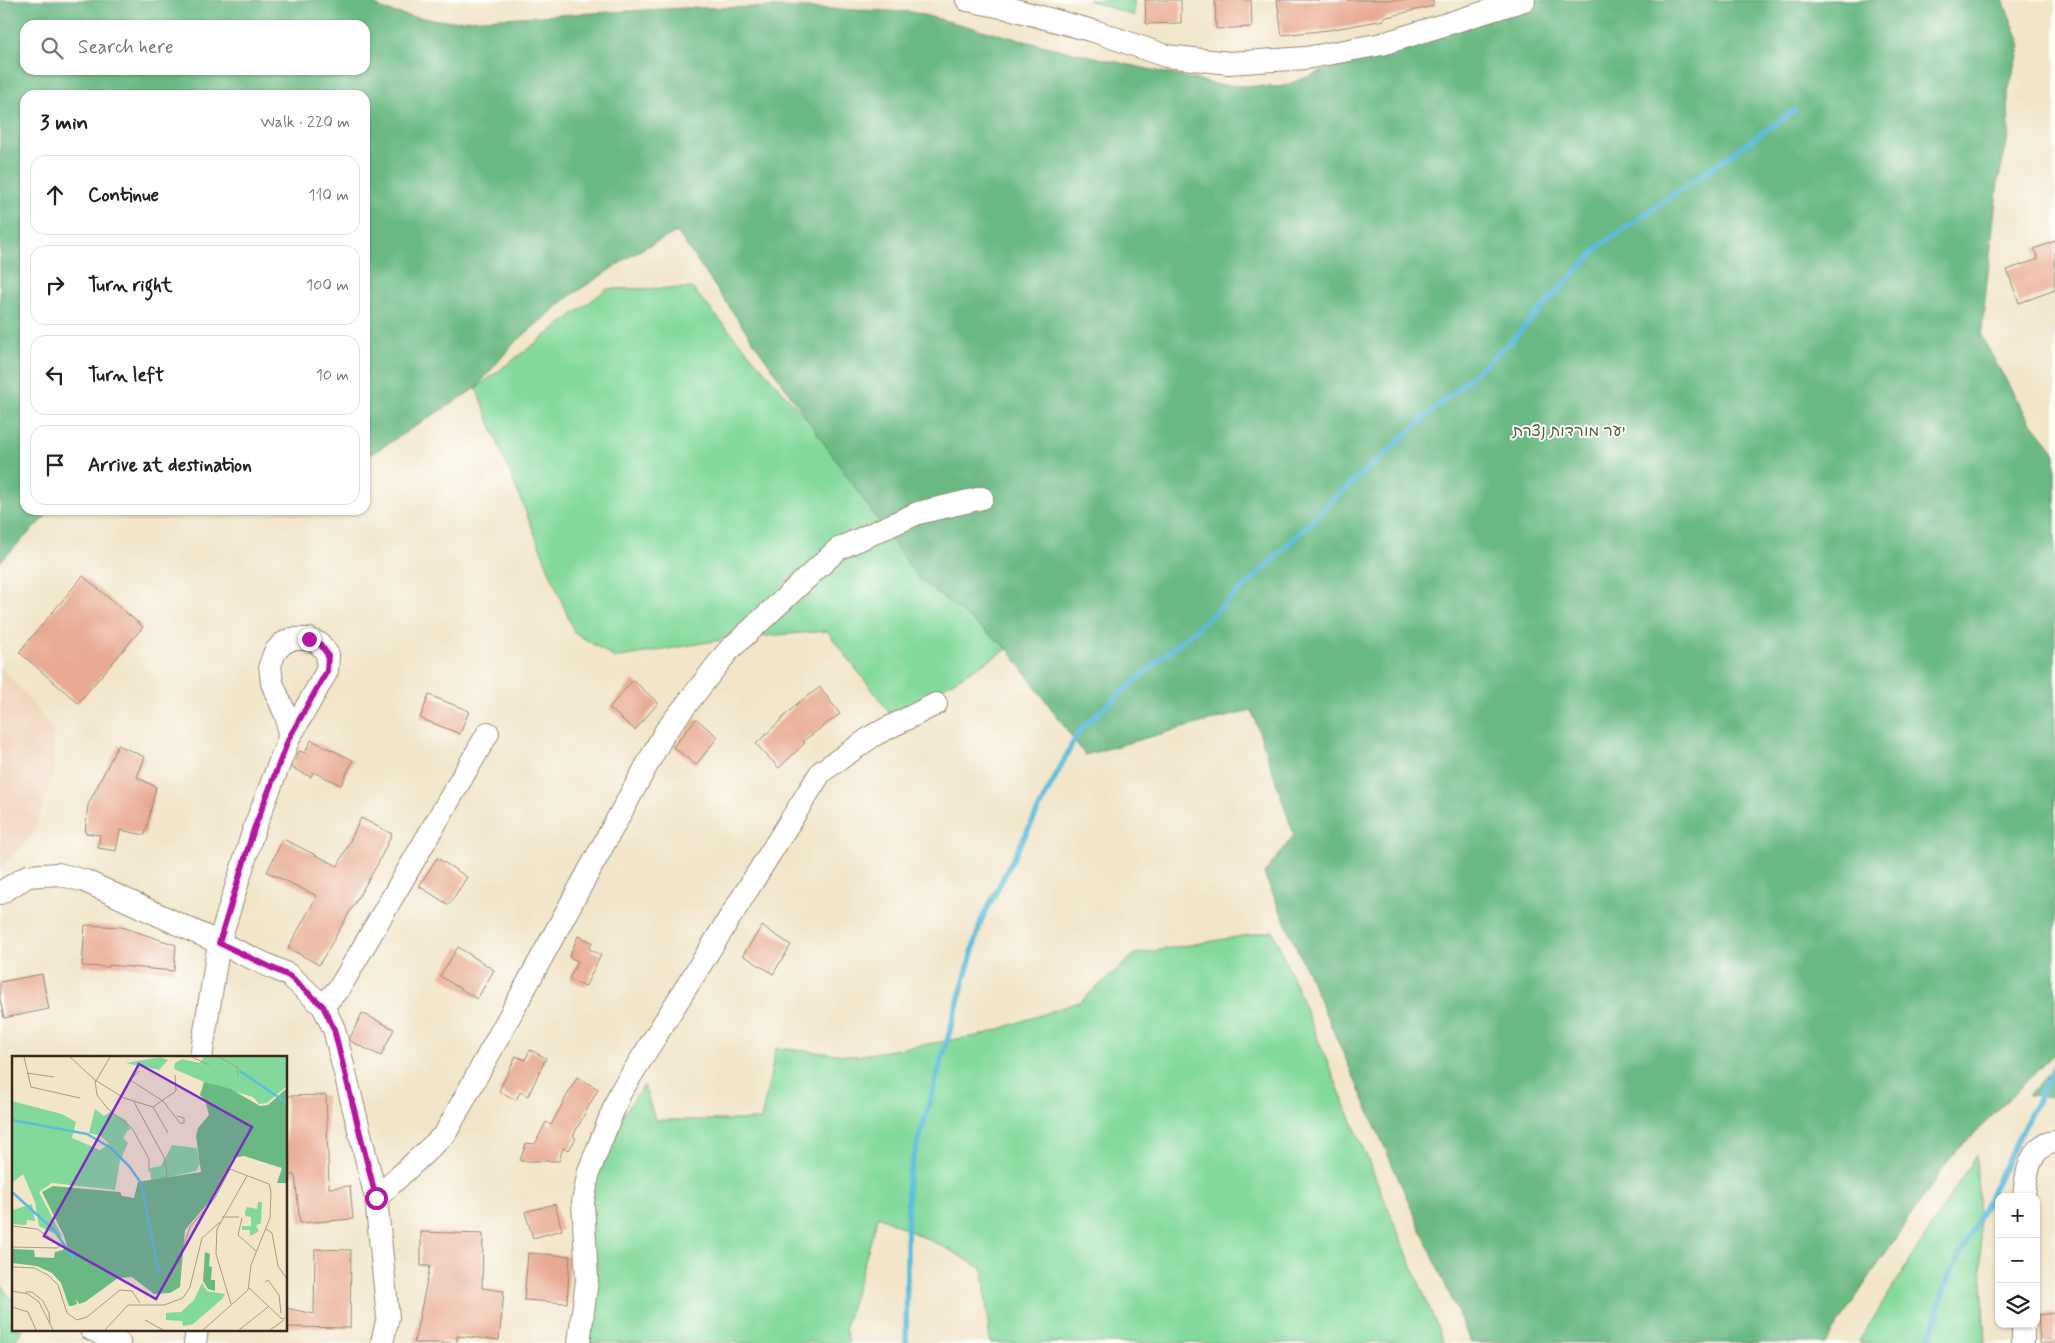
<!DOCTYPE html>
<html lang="en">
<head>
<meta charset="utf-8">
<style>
  :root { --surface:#fff; --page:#f6f6f6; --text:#222; --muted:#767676; --line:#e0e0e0 }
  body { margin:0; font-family:Mynerve,"Playpen Sans Hebrew",sans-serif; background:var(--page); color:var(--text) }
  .controls { position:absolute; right:15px; bottom:15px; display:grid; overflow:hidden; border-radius:10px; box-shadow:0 1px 4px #0004 }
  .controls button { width:45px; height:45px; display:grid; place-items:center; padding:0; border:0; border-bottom:1px solid var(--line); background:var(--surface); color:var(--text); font:25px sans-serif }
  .stop { position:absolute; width:15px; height:15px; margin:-11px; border:4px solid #b5179e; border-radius:50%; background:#fff }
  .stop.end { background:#b5179e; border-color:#fff; box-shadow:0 1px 5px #0008 }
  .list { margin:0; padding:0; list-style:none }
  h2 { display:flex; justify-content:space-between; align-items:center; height:65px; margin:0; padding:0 20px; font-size:21px }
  h2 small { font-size:16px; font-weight:400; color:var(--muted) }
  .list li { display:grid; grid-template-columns:32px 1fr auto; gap:15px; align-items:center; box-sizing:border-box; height:80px; margin:0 10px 10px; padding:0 10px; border:1px solid var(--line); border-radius:15px }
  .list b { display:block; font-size:19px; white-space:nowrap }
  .list em { font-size:16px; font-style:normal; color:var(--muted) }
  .icon { flex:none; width:28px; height:28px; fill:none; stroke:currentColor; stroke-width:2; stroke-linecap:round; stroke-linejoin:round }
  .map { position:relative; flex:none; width:2055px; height:1343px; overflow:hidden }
  .search { position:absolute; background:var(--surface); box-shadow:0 1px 4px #0004; left:20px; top:20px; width:350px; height:55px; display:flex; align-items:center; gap:12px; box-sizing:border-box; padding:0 18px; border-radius:15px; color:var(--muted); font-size:19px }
  .panel { position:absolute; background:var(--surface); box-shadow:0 1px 4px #0004; left:20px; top:90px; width:350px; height:425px; border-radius:15px }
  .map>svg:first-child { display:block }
</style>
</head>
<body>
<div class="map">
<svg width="2055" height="1343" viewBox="0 0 2055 1343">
  <rect width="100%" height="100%" fill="#fdfcf7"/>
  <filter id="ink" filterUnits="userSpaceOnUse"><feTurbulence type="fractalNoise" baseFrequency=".02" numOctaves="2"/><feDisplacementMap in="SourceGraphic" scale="10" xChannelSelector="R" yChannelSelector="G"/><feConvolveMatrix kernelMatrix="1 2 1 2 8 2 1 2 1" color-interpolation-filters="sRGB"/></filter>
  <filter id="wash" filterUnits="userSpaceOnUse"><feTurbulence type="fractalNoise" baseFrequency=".0096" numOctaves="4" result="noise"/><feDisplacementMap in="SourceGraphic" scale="20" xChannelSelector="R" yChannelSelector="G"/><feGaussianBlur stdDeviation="1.12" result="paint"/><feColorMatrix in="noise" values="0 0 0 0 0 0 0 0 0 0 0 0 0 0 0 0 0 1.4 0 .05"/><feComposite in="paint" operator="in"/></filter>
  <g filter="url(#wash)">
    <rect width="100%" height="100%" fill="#f2e5c9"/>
    <path fill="#f1d5bd" d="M 0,667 L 23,691 L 53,731 L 54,773 L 34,833 L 0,869 Z"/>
    <path fill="#83d99c" stroke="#5f825d" d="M 1088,0 L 1134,0 L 1134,16 Z
      M 692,288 L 1008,649 L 893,717 L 827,631 L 726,639 L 615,658 L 574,632 L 476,388 L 607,289 Z
      M 1273,931 L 1444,1343 L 990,1343 L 983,1269 L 946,1248 L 878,1216 L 845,1328 L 849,1343 L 587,1343 L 577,1181 L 644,1085 L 655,1120 L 761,1120 L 776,1048 L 856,1056 L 982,1035 L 1081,1001 L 1135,954 Z
      M 1976,1155 L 1985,1343 L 1858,1343 Z
      M 0,1284 L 14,1302 L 14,1329 L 23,1329 L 13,1343 L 0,1343 Z"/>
    <path fill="#6ab984" stroke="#527251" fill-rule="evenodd" d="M 0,0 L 369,0 L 382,9 L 408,16 L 447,21 L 684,8 L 779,7 L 912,12 L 1041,45 L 1219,85 L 1281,87 L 1510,0 L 2003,0 L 2021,45 L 2008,91 L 2009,133 L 1998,182 L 1981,336 L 2025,414 L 2055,452 L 2055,1053 L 1949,1159 L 1825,1343 L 1471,1343 L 1264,874 L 1294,835 L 1252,711 C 1196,723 1141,740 1085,755 L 1008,649 L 918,578 L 677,232 L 640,250 L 570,296 L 513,344 L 476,388 L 365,458 L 365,95 L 25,95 L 25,510 L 52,510 L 0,562 ZM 25,25 L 365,25 L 365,70 L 25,70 Z
      M 2055,1067 L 2055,1097 L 2028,1095 Z"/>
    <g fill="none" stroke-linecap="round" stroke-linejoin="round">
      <path stroke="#5dbcdb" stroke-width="5.5" d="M 906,1343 L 908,1178 L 981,921 L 1080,729 L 1250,582 L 1335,498 L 1508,344 L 1601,245 L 1794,111
        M 1929,1343 L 1945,1285 L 2055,1065"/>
    </g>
    <g id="blocks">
      <path fill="#e8aa91" d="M 1145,0 L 1181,0 L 1181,23 L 1146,24 Z
        M 1215,0 L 1251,0 L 1252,27 L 1216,29 Z
        M 1277,0 L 1433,0 L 1433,6 L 1383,18 L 1384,20 L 1329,30 L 1282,35 Z
        M 2055,241 L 2055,290 L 2019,303 L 2007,270 L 2038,259 L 2034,249 Z
        M 83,576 L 143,627 L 78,703 L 19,652 Z
        M 633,680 L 658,703 L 635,730 L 609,708 Z
        M 820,687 L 840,714 L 803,741 L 805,743 L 779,768 L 756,744 L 798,703 Z
        M 429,695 L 469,711 L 460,734 L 420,718 Z
        M 696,719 L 718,737 L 696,765 L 673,747 Z
        M 311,740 L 353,760 L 341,785 L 313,772 L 311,777 L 292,768 L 299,751 L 305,753 Z
        M 118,745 L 145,757 L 137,777 L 156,787 L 145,835 L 120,830 L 116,851 L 98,848 L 100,835 L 85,833 L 88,805 Z
        M 361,818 L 392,834 L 377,865 L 319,965 L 288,948 L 317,896 L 267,872 L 283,839 L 338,866 Z
        M 437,858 L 467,877 L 449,905 L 419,886 Z
        M 85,925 L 122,927 L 176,945 L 174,971 L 109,965 L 109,967 L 82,966 Z
        M 762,926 L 791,945 L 773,974 L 743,955 Z
        M 578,936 L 592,942 L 589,949 L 601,955 L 585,987 L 569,979 L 578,961 L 569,957 Z
        M 458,947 L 494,970 L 477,999 L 440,976 Z
        M 42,974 L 49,1009 L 4,1018 L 0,999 L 0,982 Z
        M 362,1013 L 394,1029 L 381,1056 L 350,1041 L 350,1038 Z
        M 530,1050 L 546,1058 L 528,1096 L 520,1092 L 516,1100 L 499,1091 L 516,1056 L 525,1060 Z
        M 577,1077 L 598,1089 L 573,1136 L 576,1138 L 569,1150 L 563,1148 L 559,1161 L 520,1161 L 526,1143 L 535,1144 L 546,1122 L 551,1125 Z
        M 326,1095 L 329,1188 L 350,1186 L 353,1219 L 300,1223 L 295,1175 L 286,1175 L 286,1096 Z
        M 555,1204 L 562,1230 L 533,1238 L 525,1212 Z
        M 421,1232 L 483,1234 L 482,1288 L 504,1291 L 499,1340 L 457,1336 L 457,1343 L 414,1343 L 430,1266 L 421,1266 Z
        M 315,1249 L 351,1250 L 350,1328 L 286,1327 L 286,1308 L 314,1314 Z
        M 528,1253 L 570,1256 L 567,1303 L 524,1300 Z
        M 2055,1313 L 2055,1343 L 2040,1343 L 2038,1315 Z"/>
    </g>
  </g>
  <g filter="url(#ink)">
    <use href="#blocks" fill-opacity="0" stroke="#968874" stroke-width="1"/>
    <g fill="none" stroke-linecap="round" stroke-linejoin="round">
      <defs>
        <path id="street" d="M 967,0 L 1012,9 L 1097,32 L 1166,56 L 1229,63 L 1306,58 L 1382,44 L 1524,0
          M 0,893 L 28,876 L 58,874 L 85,881 L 289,975 L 323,1006 L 334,1029 L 376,1198 L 388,1317 L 382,1343
          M 323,1006 L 340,987 L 488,733
          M 201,1057 L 219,943 L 254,829 L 289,738 L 327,671 L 328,655 L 320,644 L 309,639 L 291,639 L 282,644 L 275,652 L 270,665 L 272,683 L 287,718 L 289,738
          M 2024,1197 C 2026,1176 2029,1144 2055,1142
          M 376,1198 L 445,1134 L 665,732 L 728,651 L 838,549 L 918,513 L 982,498
          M 2023,1324 L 2023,1343
          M 91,1329 L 119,1343
          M 195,1343 L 197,1329
          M 579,1343 L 587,1280 L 583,1202 L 589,1171 L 620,1093 L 821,772 L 874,735 L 936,704"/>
      </defs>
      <use href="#street" stroke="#968874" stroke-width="24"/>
      <use href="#street" stroke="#fff" stroke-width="22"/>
    </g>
  </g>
  <g fill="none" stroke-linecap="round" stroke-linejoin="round" filter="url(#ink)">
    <path stroke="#b5179e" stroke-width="6" d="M 309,639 L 320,644 L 328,655 L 327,671 L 289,738 L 254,829 L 219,943 L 289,976 L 323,1006 L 334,1029 L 376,1198"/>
  </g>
  <g text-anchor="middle" stroke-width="4" stroke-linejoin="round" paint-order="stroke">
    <g font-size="16" fill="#515f44" stroke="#fdfcf7">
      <text x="1569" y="436">יער מורדות נצרת</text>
    </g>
  </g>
  <g transform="translate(12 1056)">
    <rect width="275" height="275" fill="#f2e5c9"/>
    <path d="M 148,1 L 156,4 L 147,14 L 114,7 ZM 192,1 L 275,1 L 275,30 L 255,47 L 247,48 L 241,41 L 192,26 L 162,13 L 163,7 L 170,3 L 188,7 ZM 0,45 L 50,58 L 64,66 L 60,82 L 88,94 L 97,88 L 89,80 L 77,77 L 83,53 L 92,60 L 98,56 L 114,64 L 119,74 L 116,74 L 111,82 L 116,87 L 108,105 L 103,134 L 40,127 L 27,136 L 51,182 L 27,170 L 23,146 L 11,118 L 0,127 ZM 160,89 L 185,92 L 188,108 L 184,115 L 139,125 L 138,112 L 149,110 ZM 246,146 L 250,146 L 249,167 L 244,170 L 247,175 L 238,180 L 238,174 L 230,174 L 230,170 L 239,170 L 239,161 L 233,160 L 233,155 L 235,151 L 245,153 ZM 20,148 L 23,165 L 15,164 L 14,169 L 0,168 L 1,154 ZM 190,227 L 195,235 L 213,238 L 210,243 L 181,268 L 171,270 L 170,265 L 154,264 L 154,257 L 169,256 L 182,244 Z" fill="#83d99c"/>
    <path d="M 192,26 L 219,33 L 248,50 L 256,49 L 275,32 L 275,127 L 265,127 L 270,112 L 232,100 L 221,102 L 197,146 L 173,174 L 168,231 L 158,237 L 142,238 L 120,221 L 106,222 L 73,246 L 67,248 L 64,243 L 65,248 L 60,250 L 57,250 L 49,227 L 40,217 L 25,210 L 0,207 L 0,193 L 22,194 L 23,201 L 42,202 L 43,196 L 51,194 L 54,190 L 57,197 L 52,180 L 30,136 L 41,130 L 108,136 L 110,140 L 122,142 L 126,126 L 189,116 L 184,80 L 186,72 L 197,59 L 193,44 L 188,39 ZM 193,196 L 198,198 L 197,210 L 200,211 L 199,224 L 203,224 L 203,235 L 196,233 L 191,225 Z" fill="#6ab984"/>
    <path fill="none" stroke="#5dbcdb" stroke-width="2.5" d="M 228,15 L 275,47M 0,64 L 75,78 L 99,92 L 117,110 L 129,127 L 147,216M 0,136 L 42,174 L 62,203"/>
    <path fill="none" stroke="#a99a85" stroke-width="1" d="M 12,1 L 19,31 L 68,42M 58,1 L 83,24 L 85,39 L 96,53 L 120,72 L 137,103 L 137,116M 180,1 L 197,9M 207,1 L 226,12 L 226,20M 127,15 L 118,24 L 151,45 L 168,67 L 172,67 L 172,62 L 165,60M 15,17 L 42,21M 83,24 L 112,42 L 141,51 L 164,35 L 163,19M 84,25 L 98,1M 122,46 L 152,101 L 155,115 L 153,130M 141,51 L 156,77M 210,161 L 227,161M 230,162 L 226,179 L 244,195M 0,170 L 25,173 L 49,189 L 45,192 L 0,191M 254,173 L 260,177 L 266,210 L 275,223M 0,211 L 22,212 L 36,219 L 46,229 L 55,257 L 65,264 L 75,261 L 108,234 L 120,235 L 128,247M 168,217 L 169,197 L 178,171 L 203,142 L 218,113 L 257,128 L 259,136 L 258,162 L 239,209 L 236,234 L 191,274M 253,226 L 256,224 L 267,239 L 269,257M 237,232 L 270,263 L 273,262M 0,235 L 16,238 L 27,246 L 41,274M 13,236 L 20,236 L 31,245 L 37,257 L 38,267M 219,248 L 204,198 L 205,173 L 235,120M 0,251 L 16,256 L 24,274M 133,264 L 151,274M 93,274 L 116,249 L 152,249 L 171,242 L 178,231 L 190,182 L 208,166M 227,274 L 256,251M 258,274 L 272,264"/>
    <path fill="#7b2cbf" fill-opacity="0.15" stroke="#7b2cbf" stroke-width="2.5" d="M 127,8 L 240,71 L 144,243 L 32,180 Z"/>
    <rect width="275" height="275" fill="none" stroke="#3b2a1e" stroke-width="2.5"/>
  </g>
</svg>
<div class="controls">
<button>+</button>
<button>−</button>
<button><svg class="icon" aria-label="layers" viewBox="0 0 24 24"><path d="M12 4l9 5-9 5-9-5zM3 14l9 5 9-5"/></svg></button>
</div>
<div class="stop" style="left:376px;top:1198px"></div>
<div class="stop end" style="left:309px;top:639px"></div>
<div class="search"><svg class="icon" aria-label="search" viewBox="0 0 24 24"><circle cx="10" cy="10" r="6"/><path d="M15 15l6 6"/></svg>Search here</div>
<section class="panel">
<h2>3 min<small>Walk · 220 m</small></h2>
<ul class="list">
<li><svg class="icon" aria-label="ahead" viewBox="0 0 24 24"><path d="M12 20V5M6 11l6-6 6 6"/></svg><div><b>Continue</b></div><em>110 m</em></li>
<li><svg class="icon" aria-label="right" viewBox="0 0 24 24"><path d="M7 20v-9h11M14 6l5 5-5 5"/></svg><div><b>Turn right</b></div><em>100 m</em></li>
<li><svg class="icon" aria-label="left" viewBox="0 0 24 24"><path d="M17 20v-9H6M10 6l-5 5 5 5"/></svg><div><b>Turn left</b></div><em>10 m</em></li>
<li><svg class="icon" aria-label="arrive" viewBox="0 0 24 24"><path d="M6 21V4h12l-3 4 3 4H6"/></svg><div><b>Arrive at destination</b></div></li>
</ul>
</section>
</div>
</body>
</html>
